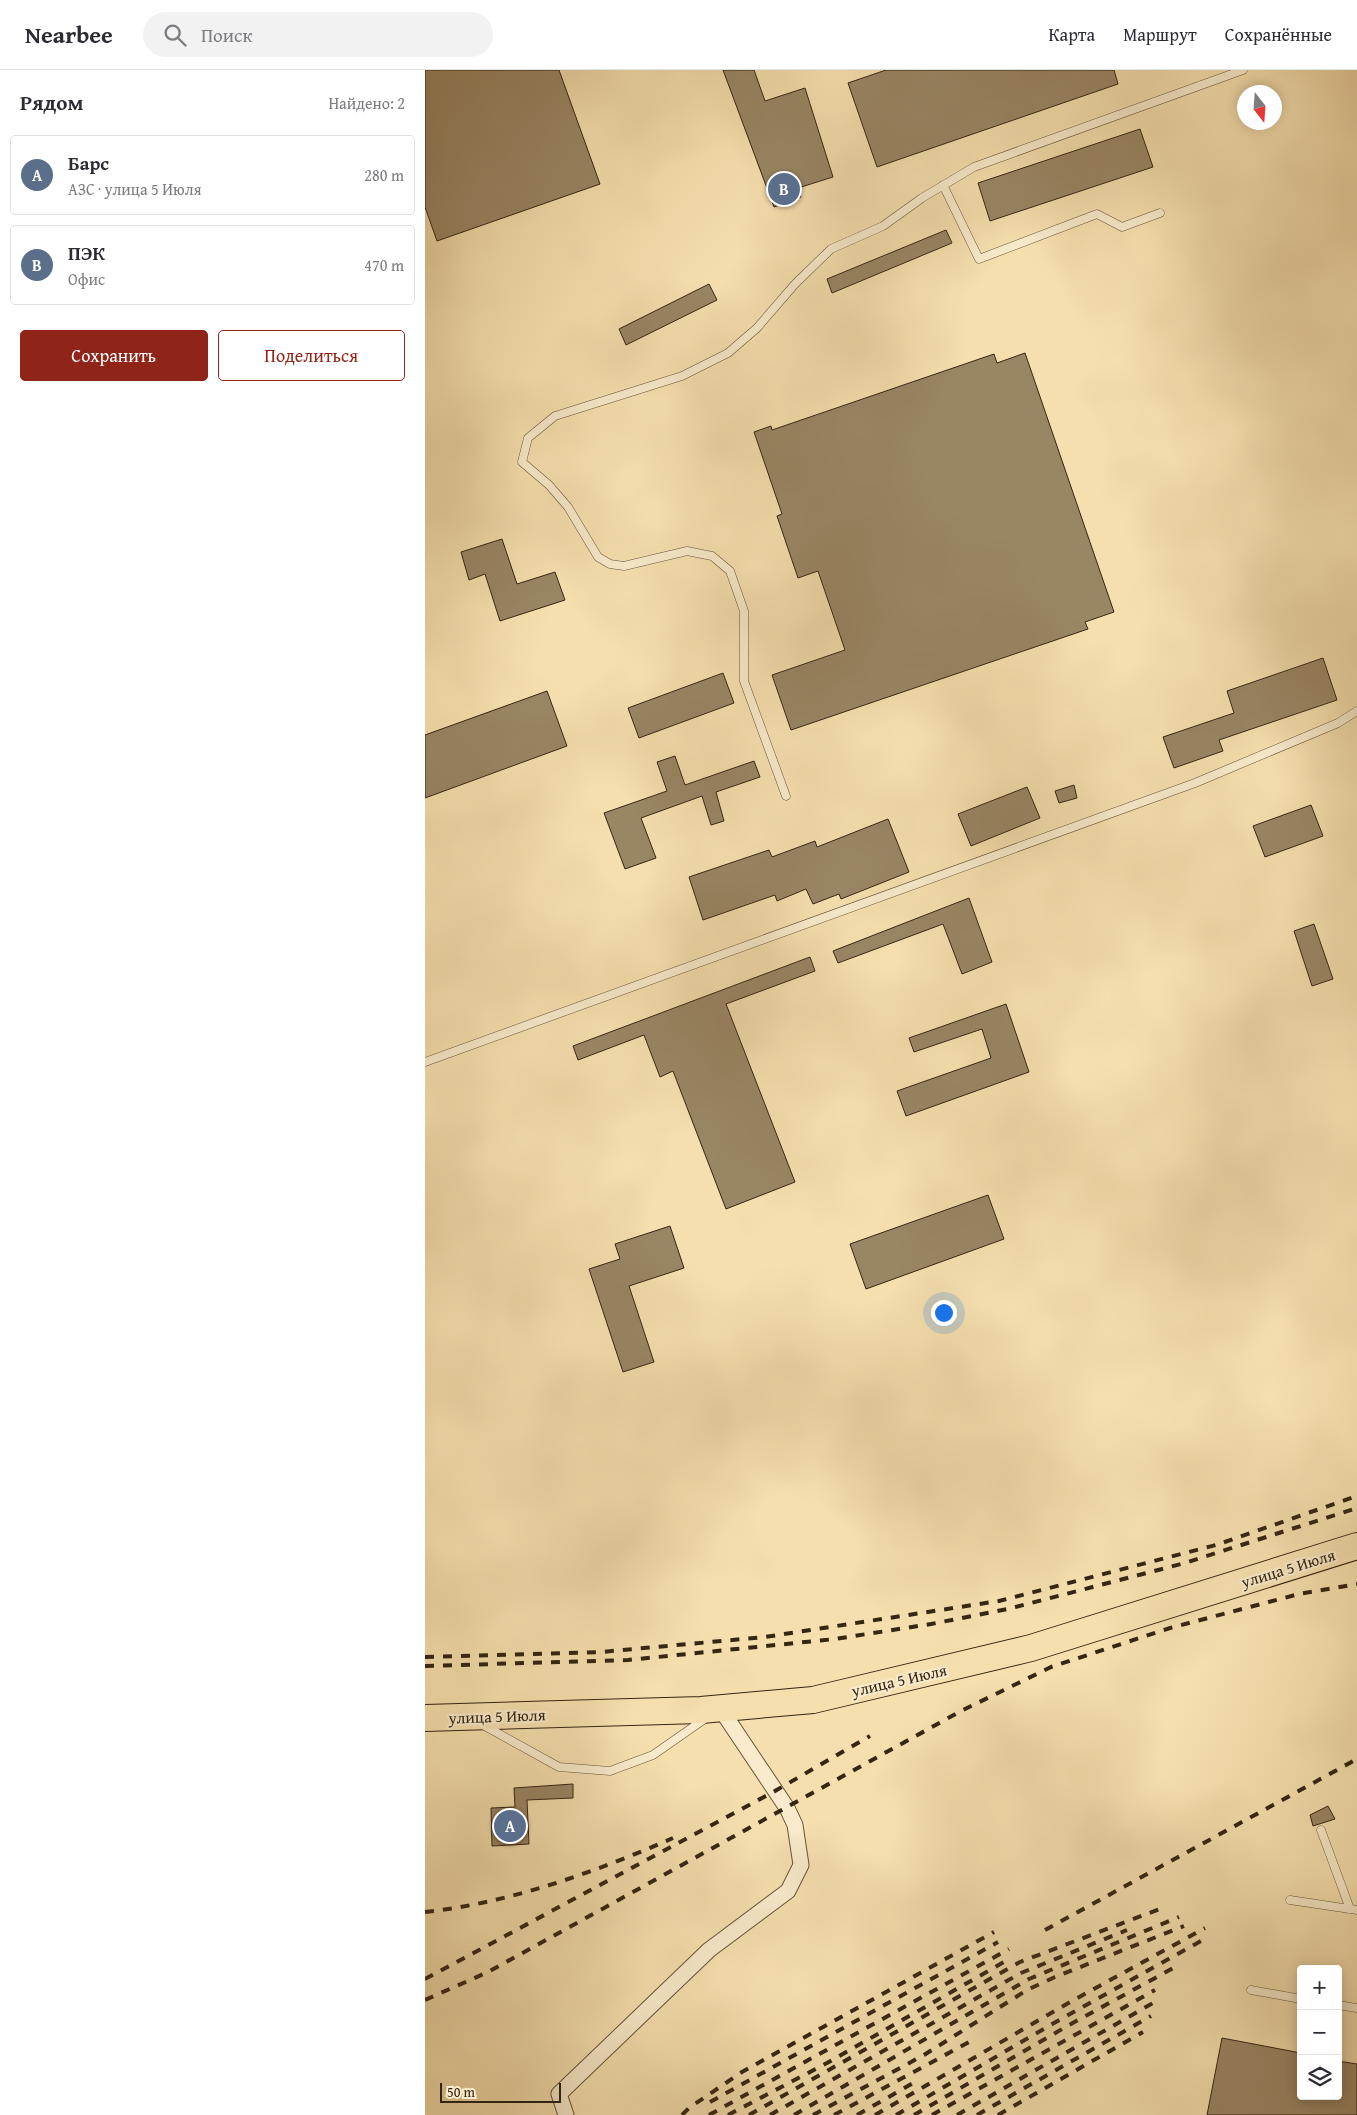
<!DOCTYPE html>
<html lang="ru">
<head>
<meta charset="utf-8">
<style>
  :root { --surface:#fff; --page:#f2f2f3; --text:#2b2b33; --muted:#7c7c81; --line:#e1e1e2; --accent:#8f2418 }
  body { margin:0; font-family:"Gentium Book Plus",serif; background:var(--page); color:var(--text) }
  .controls { position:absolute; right:15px; bottom:15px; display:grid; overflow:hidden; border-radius:5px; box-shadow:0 2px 12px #0003 }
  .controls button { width:45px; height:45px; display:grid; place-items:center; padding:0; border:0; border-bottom:1px solid var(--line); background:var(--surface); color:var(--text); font:25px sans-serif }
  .compass { position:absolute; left:812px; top:15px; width:45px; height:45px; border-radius:50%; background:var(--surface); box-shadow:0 2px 12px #0003; rotate:163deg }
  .scale { position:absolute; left:15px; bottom:12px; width:121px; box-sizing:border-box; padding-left:5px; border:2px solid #352513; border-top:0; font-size:14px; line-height:18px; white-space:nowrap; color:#352513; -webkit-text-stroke:4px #f8eaca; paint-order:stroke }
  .you { position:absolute; left:518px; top:1242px; width:18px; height:18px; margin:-12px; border:4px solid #fff; border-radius:50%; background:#1a73e8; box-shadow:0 0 0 8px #1a73e833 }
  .badge { display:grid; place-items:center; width:32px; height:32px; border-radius:50%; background:var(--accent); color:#fff; font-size:16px; font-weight:700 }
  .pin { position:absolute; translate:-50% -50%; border:2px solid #fff; box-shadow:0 1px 5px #0006 }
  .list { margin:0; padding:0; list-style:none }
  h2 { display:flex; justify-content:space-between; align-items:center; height:65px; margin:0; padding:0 20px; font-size:21px }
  h2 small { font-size:16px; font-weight:400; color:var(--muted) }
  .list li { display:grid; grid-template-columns:32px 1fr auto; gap:15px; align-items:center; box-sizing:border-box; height:80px; margin:0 10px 10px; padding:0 10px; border:1px solid var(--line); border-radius:5px }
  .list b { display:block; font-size:19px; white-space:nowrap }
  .list p { margin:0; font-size:16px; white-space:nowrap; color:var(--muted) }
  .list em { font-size:16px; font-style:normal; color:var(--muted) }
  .actions { display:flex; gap:10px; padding:15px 20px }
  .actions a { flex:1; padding:11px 0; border:1px solid var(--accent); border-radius:5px; text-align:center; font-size:18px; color:var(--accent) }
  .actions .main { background:var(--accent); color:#fff }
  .icon { flex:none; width:28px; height:28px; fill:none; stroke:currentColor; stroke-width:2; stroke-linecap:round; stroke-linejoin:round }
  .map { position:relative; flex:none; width:932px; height:2045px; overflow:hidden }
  header { display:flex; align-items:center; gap:30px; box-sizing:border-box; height:70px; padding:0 25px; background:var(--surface); border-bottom:1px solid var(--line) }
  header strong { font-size:24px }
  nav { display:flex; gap:28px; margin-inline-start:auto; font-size:18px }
  .search { width:350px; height:45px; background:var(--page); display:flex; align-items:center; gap:12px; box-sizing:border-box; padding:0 18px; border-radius:28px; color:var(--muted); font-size:19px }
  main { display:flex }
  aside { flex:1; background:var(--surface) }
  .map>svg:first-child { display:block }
</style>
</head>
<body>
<header>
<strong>Nearbee</strong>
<div class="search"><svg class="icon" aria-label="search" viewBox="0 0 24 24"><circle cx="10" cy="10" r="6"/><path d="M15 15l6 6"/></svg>Поиск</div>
<nav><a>Карта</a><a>Маршрут</a><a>Сохранённые</a></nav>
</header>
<main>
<aside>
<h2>Рядом<small>Найдено: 2</small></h2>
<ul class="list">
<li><span class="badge" style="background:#5c6f8a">A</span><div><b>Барс</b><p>АЗС · улица 5 Июля</p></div><em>280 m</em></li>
<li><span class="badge" style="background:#5c6f8a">B</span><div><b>ПЭК</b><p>Офис</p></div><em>470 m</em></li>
</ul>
<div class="actions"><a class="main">Сохранить</a><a>Поделиться</a></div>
</aside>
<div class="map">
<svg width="932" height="2045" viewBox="0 0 932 2045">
  <rect width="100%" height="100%" fill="#f5dfae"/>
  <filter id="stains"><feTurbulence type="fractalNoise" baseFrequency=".004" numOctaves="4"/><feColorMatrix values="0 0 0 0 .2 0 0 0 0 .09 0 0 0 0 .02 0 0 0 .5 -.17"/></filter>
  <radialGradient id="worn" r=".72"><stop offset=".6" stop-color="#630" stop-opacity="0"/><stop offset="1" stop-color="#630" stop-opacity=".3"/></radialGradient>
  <path fill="#998664" stroke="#352513" d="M 0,0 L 134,0 L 175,114 L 12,171 L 0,137 Z
    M 298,0 L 329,0 L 340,31 L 380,18 L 408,107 L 373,118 L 376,127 L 349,137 Z
    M 461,0 L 689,0 L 693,14 L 452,97 L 423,13 Z
    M 715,59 L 728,97 L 565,151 L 553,113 Z
    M 521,160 L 527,173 L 407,223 L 402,209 Z
    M 284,214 L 292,230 L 201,275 L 194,259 Z
    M 600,283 L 689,542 L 660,552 L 663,559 L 366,660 L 347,605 L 420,580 L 393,501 L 373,508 L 352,446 L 357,444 L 329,362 L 346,356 L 347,360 L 569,284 L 572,293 Z
    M 77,469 L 92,514 L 130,502 L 140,530 L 75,551 L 60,504 L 44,510 L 36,482 Z
    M 898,588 L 912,630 L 794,670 L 798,681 L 749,698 L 738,667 L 809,643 L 802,621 Z
    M 298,603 L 309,633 L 214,668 L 203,638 Z
    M 122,621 L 142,676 L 0,728 L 0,665 Z
    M 250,686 L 260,715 L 329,691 L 335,707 L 291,722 L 299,751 L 286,755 L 277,726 L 216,748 L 231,788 L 200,799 L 179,743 L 242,721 L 232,692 Z
    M 649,715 L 652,728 L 634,733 L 630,721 Z
    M 602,717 L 615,748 L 546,776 L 533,744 Z
    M 886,735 L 898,766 L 840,787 L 828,756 Z
    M 463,749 L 484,802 L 416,829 L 414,824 L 388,834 L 381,819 L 352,831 L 350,825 L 278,850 L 264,807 L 344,780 L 347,787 L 390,771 L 392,777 Z
    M 544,828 L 567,892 L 537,904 L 518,854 L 413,893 L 408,881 Z
    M 889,854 L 908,909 L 887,916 L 869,861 Z
    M 385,887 L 390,901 L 301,934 L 370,1112 L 301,1139 L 248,1001 L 235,1007 L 219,965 L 153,990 L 148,976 Z
    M 581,934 L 604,1002 L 481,1046 L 472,1021 L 566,988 L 557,959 L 489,982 L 484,968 Z
    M 563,1125 L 579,1169 L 441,1219 L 425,1174 Z
    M 245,1156 L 259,1198 L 204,1216 L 229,1292 L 198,1302 L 164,1199 L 195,1189 L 190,1174 Z
    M 148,1714 L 148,1728 L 102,1730 L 104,1774 L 67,1776 L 66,1738 L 90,1737 L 89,1718 Z
    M 903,1736 L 910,1749 L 888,1756 L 885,1745 Z
    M 797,1968 L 876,1983 L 876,2026 L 913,2026 L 913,1991 L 932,1994 L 932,2045 L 782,2045 Z"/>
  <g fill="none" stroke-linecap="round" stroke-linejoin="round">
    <defs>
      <path id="service" d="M 518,115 L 554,189 L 672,144 L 697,157 L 735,143
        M 361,726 L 319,611 L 319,541 L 305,501 L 287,486 L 262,481 L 199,496 L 185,494 L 173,487 L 143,437 L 124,415 L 97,392 L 103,368 L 130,346 L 257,306 L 303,283 L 332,258 L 370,214 L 406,179 L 458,156 L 497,128 L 549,97 L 818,0
        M 0,992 L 770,713 L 913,653 L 932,641
        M 58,1655 L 134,1697 L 185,1701 L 228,1685 L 281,1648
        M 896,1760 L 925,1839
        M 865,1830 L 932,1840
        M 826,1920 L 876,1929
        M 913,1935 L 932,1938"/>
      <path id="minor" d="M 141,2045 L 134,2024 L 284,1880 L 363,1821 L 376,1795 L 370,1755 L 362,1738 L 295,1638"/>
      <path id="trunk" d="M 0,1648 L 276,1640 L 388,1630 L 606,1578 L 932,1476"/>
    </defs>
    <use href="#service" stroke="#65543a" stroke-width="9"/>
    <use href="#minor" stroke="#65543a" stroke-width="17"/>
    <use href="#trunk" stroke="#352513" stroke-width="28"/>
    <use href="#service" stroke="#f8eaca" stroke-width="8"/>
    <use href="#minor" stroke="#f8eaca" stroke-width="15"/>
    <use href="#trunk" stroke="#f5dfae" stroke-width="26"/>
    <path stroke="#352513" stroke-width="4" stroke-dasharray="9 9" stroke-linecap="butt" d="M 0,1587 L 176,1582 L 340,1567 L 574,1531 L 791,1475 L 932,1426
      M 0,1596 L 203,1590 L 410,1569 L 506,1554 L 583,1539 L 760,1493 L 932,1438
      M 0,1842 C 85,1833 170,1802 248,1768
      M 620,1860 L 932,1689
      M 0,1909 L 350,1721 L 445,1666
      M 0,1930 L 63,1902 L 536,1641 L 626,1597 L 745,1558 L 874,1524 L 932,1514
      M 285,2032 L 573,1872
      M 257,2045 L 264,2038 L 317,2002 L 569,1862
      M 284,2045 L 584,1879
      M 303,2045 L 402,1993 L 586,1888
      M 324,2045 L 595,1892 L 740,1837
      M 345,2045 L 596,1903 L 702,1860
      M 369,2045 L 604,1909 L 754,1847
      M 388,2045 L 499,1985 L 602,1920 L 630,1907 L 759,1856
      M 409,2045 L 546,1971
      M 432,2045 L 490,2012
      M 450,2045 L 647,1931 L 780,1858
      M 471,2045 L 629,1953 L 783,1867
      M 489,2045 L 644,1955 L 752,1896
      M 507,2045 L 730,1920
      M 532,2045 L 728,1933
      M 552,2045 L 726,1946
      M 573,2045 L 718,1962"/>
  </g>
  <g text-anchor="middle" stroke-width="4.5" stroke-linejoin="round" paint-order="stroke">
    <g font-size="16" fill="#352513" stroke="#f8eaca">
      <text transform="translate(863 1498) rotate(-17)" y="6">улица 5 Июля</text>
      <text transform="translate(474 1610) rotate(-13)" y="6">улица 5 Июля</text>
      <text transform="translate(72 1646) rotate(-2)" y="6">улица 5 Июля</text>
    </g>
  </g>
  <rect width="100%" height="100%" filter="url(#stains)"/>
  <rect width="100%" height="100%" fill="url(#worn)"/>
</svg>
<div class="controls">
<button>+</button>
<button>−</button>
<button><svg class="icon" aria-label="layers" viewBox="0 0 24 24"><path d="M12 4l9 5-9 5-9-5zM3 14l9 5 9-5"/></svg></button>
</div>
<svg class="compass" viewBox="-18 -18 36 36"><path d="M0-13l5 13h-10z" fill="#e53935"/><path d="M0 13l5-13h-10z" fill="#7c7c81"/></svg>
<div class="scale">50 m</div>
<div class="you"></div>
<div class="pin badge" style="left:85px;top:1756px;background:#5c6f8a">A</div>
<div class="pin badge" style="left:359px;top:119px;background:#5c6f8a">B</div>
</div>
</main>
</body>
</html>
